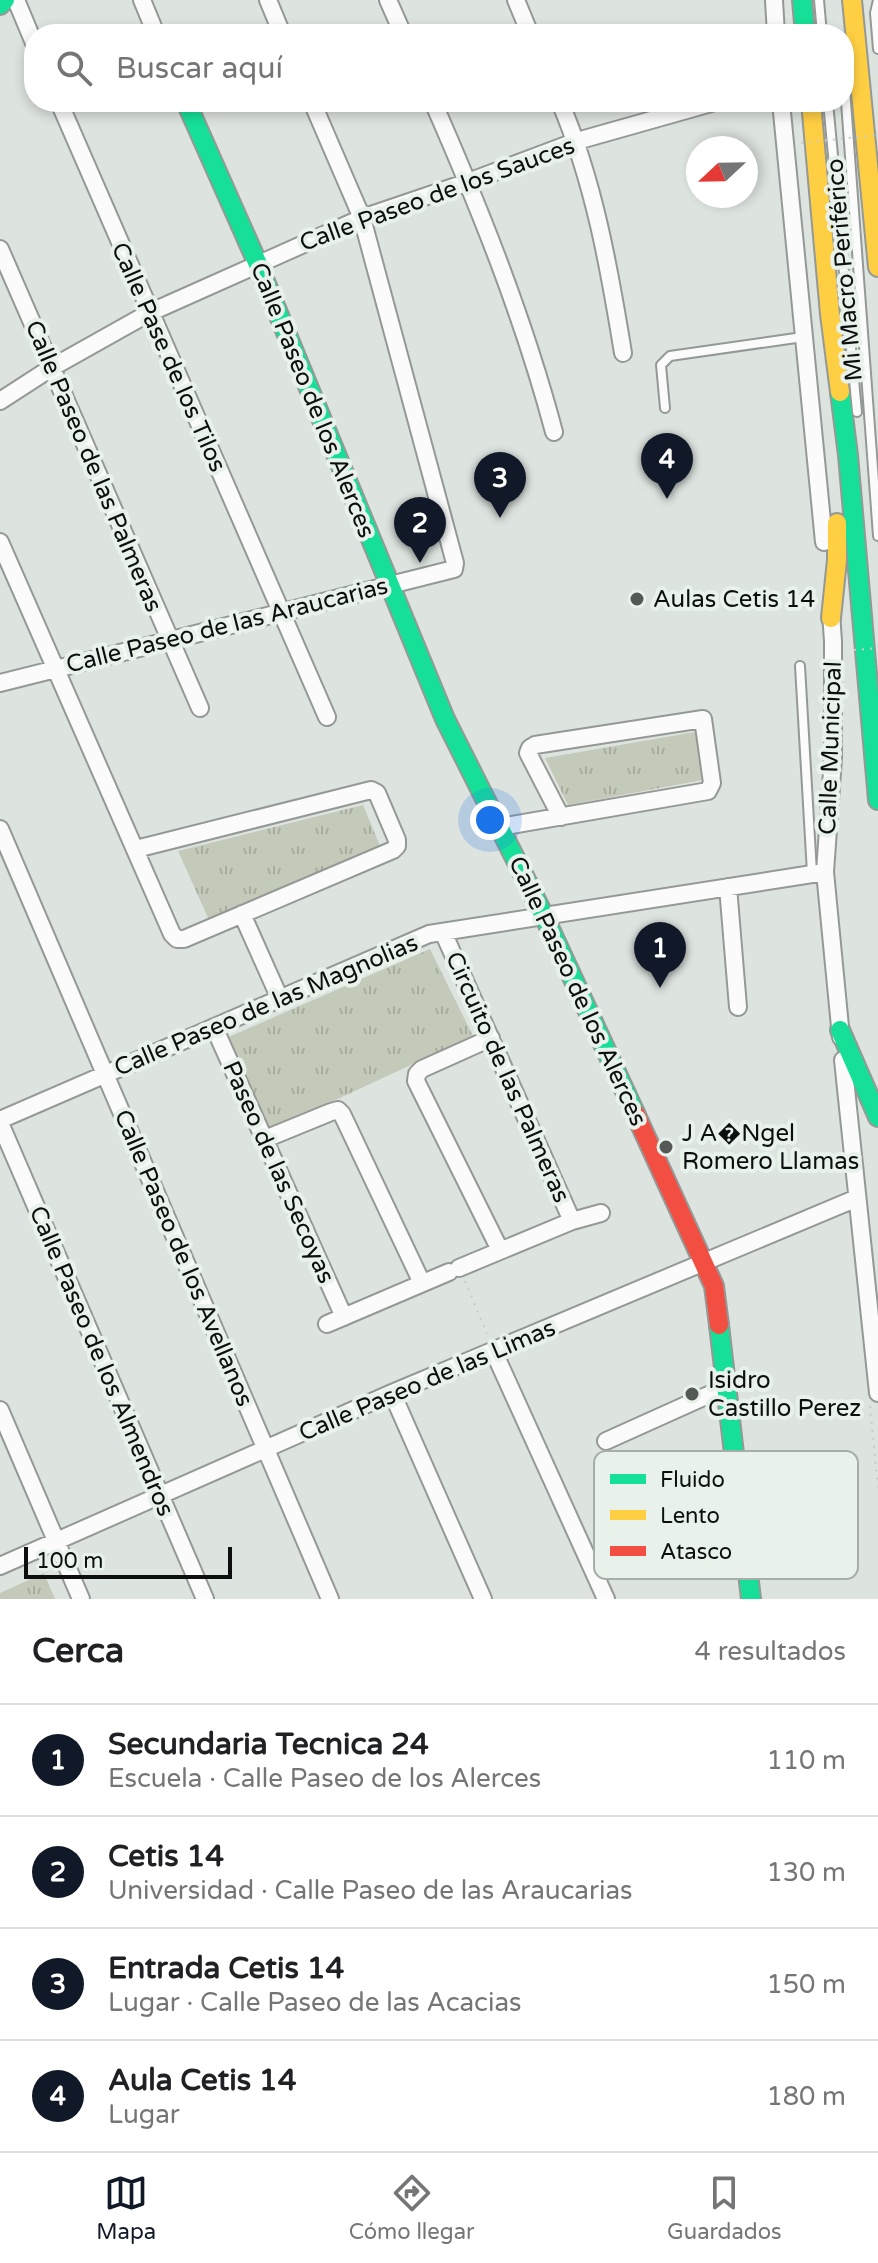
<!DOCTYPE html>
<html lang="es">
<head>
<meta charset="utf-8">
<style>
  :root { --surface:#fff; --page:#f2f2f2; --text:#202124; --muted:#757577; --line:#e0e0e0; --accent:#111827 }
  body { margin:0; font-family:"Varela Round",sans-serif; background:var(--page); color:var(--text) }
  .compass { position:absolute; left:686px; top:136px; width:72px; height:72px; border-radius:50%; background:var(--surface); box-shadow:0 4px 12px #0003; rotate:248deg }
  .scale { position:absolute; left:24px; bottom:20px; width:208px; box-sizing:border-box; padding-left:8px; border:4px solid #0c0f0d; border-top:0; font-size:22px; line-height:28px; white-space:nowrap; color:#0c0f0d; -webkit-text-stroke:6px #e8f2eb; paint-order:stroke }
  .you { position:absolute; left:490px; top:820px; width:28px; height:28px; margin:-20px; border:6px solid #fff; border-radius:50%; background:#1a73e8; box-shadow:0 0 0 12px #1a73e833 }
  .badge { display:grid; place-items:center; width:52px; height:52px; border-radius:50%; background:var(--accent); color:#fff; font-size:26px; font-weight:700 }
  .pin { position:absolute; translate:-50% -66px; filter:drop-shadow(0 2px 4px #0008) }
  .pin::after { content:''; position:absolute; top:42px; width:28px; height:24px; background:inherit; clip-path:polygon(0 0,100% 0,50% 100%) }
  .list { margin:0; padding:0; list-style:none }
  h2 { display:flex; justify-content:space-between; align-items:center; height:104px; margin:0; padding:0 32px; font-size:34px }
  h2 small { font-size:26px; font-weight:400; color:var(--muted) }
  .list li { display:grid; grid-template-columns:52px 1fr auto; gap:24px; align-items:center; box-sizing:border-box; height:112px; padding:0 32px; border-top:2px solid var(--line) }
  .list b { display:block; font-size:30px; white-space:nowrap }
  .list p { margin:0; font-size:26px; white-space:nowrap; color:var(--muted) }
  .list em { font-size:26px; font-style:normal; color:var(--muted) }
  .icon { flex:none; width:44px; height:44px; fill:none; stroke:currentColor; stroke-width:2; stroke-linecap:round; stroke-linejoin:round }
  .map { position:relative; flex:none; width:878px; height:1599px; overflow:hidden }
  .search { position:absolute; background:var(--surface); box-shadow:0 4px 12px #0003; left:24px; right:24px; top:24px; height:88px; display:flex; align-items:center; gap:20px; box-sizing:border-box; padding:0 28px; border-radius:32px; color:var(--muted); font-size:30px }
  .sheet { height:552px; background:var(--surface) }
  nav { display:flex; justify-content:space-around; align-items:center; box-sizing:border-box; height:112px; border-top:2px solid var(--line); background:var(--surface); font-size:22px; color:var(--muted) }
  nav a { display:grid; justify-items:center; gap:4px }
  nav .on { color:var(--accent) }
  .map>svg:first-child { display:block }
</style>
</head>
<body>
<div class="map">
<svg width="878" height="1599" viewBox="0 0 878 1599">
  <defs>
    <pattern id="park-tufts" width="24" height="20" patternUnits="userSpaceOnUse" patternTransform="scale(2)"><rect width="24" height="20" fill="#c4cab9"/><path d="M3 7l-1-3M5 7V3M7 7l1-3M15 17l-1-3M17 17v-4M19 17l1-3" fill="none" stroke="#a7ac9e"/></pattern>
  </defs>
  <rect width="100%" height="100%" fill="#dde3df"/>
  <path fill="url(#park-tufts)" d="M 695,732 L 703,780 L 568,805 L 545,758 Z
    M 363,805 L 380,846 L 209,920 L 178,851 Z
    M 430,949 L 473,1036 L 267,1132 L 224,1039 Z
    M 44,1573 L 55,1599 L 0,1599 L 0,1593 Z"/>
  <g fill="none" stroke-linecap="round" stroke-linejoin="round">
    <defs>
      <path id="lane" d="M 819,0 L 822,34
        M 878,0 L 875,13 L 878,49
        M 844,75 L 878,536
        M 828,102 L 857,412
        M 665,408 L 661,365 L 670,356 L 803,337
        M 800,666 L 812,873"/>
      <path id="street" d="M 16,0 L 34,43
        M 142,0 L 156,34
        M 268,0 L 282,34
        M 388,0 L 403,34
        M 516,0 L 530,34
        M 774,0 L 776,34
        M 59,102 L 327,717
        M 433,102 C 480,209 524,319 554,432
        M 560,102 C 594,182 609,267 623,353
        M 781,102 L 824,542
        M 0,249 L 200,708
        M 0,401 L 51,368 L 149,313 L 362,218 L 468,182 L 577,141 L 715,102
        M 0,542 L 172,934 L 177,939 L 184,939 L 393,850 L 397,846 L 397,840 L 377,793 L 371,790 L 136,849
        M 831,613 L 833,641 L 833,758 L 825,872 L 841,1037
        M 0,683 L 454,569 L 455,563 L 362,218 L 312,102
        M 500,827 L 708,791 L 712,783 L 703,719 L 535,745 L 530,748 L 528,753 L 561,817
        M 0,829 L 330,1599
        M 728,887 L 738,1007
        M 242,914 L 280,999
        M 443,932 L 572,1221
        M 214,1027 L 344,1317
        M 491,1038 L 422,1069 L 417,1074 L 416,1081 L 500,1250
        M 843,1060 L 878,1393
        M 0,1120 L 429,934 L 825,872
        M 0,1123 L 205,1599
        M 265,1139 L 331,1112 L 338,1110 L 342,1114 L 422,1283
        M 459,1268 L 572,1221 L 601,1213
        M 327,1324 L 449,1272
        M 494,1352 L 606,1599
        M 392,1393 L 483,1599
        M 0,1410 L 81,1599
        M 606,1441 L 726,1387
        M 0,1566 L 392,1393 L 857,1198"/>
      <path id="fast" d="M 802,0 L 805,34
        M 0,5 L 5,0
        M 186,102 L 257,262 L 445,719 L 544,916 L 635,1113
        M 840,392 L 848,455 L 878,800
        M 840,1030 L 878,1117
        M 719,1325 L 751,1599"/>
      <path id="slow" d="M 852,0 L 878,267
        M 811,102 L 830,314 L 840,392
        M 831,618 L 837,560 L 837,523"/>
      <path id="jam" d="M 635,1113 L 714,1286 L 719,1325"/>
    </defs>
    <use href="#lane" stroke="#959996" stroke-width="12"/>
    <use href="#street" stroke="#959996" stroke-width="20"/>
    <use href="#fast" stroke="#959996" stroke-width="22"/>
    <use href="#slow" stroke="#959996" stroke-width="22"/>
    <use href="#jam" stroke="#959996" stroke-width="22"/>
    <path stroke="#cacbcb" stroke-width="2" stroke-dasharray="2 6" stroke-linecap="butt" d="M 465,1281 L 487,1334
      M 870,1406 L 878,1488"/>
    <use href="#lane" stroke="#fafbfa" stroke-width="8"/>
    <use href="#street" stroke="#fafbfa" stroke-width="16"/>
    <use href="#fast" stroke="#16e098" stroke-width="18"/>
    <use href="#slow" stroke="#ffcf43" stroke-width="18"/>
    <use href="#jam" stroke="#f24e42" stroke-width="18"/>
    <path stroke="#cacbcb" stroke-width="2" stroke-dasharray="2 6" stroke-linecap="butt" d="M 801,143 L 878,135
      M 854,650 L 878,648"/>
  </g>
  <g fill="#555956" stroke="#e8f2eb" stroke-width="3">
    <circle cx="637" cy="599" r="8"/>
    <circle cx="666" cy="1147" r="8"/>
    <circle cx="692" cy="1394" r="8"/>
  </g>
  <g text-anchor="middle" stroke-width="8" stroke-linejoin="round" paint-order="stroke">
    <g font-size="24" fill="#0c0f0d" stroke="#e8f2eb">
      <text transform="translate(437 194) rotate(-20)" y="8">Calle Paseo de los Sauces</text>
      <text transform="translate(844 270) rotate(-95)" y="8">Mi Macro Periférico</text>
      <text transform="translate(169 357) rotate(66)" y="8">Calle Pase de los Tilos</text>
      <text transform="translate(313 400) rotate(68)" y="8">Calle Paseo de los Alerces</text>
      <text transform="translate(94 466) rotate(67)" y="8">Calle Paseo de las Palmeras</text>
      <text transform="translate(227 625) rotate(-14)" y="8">Calle Paseo de las Araucarias</text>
      <text transform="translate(830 748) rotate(-88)" y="8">Calle Municipal</text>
      <text transform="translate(578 991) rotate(65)" y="8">Calle Paseo de los Alerces</text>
      <text transform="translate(266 1005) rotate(-23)" y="8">Calle Paseo de las Magnolias</text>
      <text transform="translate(508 1077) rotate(66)" y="8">Circuito de las Palmeras</text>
      <text transform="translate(279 1172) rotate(66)" y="8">Paseo de las Secoyas</text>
      <text transform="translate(184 1258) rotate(67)" y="8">Calle Paseo de los Avellanos</text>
      <text transform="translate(102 1361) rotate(67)" y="8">Calle Paseo de los Almendros</text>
      <text transform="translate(427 1380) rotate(-23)" y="8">Calle Paseo de las Limas</text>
    </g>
    <g font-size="24" fill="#0c0f0d" stroke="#e8f2eb" text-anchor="start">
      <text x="653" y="607">Aulas Cetis 14</text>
      <text x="682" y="1141">J A�Ngel<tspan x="682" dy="28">Romero Llamas</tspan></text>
      <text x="708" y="1388">Isidro<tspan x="708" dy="28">Castillo Perez</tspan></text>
    </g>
  </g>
  <rect x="594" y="1451" width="264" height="128" rx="12" fill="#e8f2eb" stroke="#a6aea8" stroke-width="2"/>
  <rect x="610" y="1474" width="36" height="10" fill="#16e098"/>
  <rect x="610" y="1510" width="36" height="10" fill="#ffcf43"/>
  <rect x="610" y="1546" width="36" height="10" fill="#f24e42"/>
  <g font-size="22" fill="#0c0f0d">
    <text x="660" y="1487">Fluido</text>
    <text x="660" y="1523">Lento</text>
    <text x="660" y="1559">Atasco</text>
  </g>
</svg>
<svg class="compass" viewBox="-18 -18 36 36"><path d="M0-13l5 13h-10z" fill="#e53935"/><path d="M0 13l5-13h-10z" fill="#757577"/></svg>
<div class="scale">100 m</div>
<div class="you"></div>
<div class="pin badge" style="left:660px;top:988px">1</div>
<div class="pin badge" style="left:420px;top:563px">2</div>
<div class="pin badge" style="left:500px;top:518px">3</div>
<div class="pin badge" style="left:667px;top:499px">4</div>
<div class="search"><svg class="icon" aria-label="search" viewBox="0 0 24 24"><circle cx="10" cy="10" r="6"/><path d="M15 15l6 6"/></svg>Buscar aquí</div>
</div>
<section class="sheet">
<h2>Cerca<small>4 resultados</small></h2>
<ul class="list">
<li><span class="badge">1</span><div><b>Secundaria Tecnica 24</b><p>Escuela · Calle Paseo de los Alerces</p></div><em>110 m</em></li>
<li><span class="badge">2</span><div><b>Cetis 14</b><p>Universidad · Calle Paseo de las Araucarias</p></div><em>130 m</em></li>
<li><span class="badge">3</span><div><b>Entrada Cetis 14</b><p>Lugar · Calle Paseo de las Acacias</p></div><em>150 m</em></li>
<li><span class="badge">4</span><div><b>Aula Cetis 14</b><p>Lugar</p></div><em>180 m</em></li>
</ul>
</section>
<nav>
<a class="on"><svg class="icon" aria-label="map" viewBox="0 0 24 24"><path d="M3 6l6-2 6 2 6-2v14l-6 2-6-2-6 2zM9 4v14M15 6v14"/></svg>Mapa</a>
<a><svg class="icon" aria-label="directions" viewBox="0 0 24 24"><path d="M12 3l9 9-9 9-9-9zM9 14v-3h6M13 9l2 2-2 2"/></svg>Cómo llegar</a>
<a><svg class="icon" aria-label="saved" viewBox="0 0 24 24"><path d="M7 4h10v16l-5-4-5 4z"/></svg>Guardados</a>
</nav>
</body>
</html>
